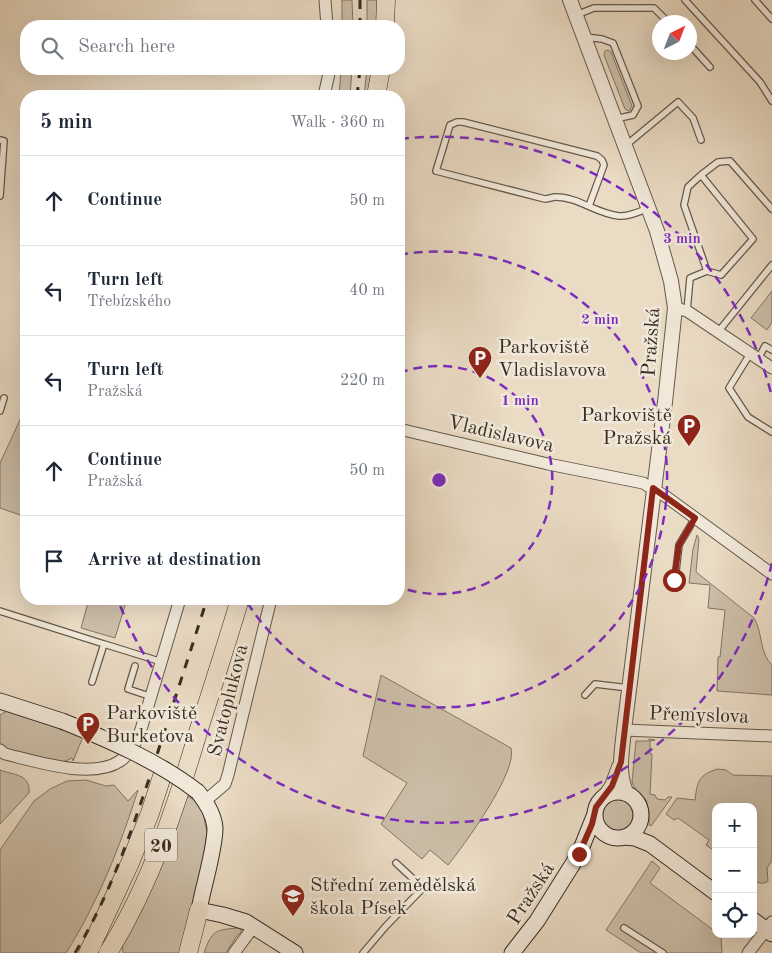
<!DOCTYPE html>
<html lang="en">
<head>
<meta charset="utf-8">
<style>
  :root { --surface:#fff; --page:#f2f2f3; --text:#1f2937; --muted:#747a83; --line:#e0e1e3 }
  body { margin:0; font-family:"Old Standard TT",serif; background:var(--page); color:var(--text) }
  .controls { position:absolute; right:15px; bottom:15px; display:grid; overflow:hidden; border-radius:10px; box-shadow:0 5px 20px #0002 }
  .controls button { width:45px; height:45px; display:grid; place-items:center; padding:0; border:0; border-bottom:1px solid var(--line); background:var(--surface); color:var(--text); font:25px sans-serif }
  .compass { position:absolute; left:652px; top:15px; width:45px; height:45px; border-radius:50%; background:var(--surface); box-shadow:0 5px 20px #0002; rotate:42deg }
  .stop { position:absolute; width:15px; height:15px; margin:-11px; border:4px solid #8f2418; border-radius:50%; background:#fff }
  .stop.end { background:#8f2418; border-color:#fff; box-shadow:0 1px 5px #0008 }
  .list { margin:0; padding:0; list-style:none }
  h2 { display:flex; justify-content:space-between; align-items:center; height:65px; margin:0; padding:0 20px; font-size:21px }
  h2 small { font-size:16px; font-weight:400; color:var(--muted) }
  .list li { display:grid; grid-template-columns:32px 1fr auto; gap:15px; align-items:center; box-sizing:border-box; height:90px; padding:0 20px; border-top:1px solid var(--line) }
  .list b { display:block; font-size:19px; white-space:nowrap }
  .list p { margin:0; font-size:16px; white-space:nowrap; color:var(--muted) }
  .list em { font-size:16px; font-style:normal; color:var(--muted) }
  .icon { flex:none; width:28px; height:28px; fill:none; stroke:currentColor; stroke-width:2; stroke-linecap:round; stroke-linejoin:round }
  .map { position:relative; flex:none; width:772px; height:953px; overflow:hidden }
  .search { position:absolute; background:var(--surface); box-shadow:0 5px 20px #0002; left:20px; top:20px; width:385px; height:55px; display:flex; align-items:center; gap:12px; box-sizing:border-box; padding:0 18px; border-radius:20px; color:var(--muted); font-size:19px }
  .panel { position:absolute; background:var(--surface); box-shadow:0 5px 20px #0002; left:20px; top:90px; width:385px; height:515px; border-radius:20px }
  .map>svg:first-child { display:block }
</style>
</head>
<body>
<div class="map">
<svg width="772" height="953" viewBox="0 0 772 953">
  <rect width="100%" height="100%" fill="#eadbc4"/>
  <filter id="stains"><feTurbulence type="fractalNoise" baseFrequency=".004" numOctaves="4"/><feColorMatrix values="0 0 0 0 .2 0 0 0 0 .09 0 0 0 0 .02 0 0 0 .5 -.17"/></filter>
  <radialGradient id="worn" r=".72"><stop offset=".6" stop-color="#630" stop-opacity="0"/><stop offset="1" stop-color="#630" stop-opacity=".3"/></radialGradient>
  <path fill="#ccbea9" stroke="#827666" d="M 342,0 L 352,0 L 353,26 L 342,26 Z
    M 367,0 L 380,0 L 379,26 L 367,26 Z
    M 608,50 L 611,52 L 632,106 L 629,111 L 625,109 L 604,55 L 605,51 Z
    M 341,69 L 352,69 L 350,96 L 339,96 Z
    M 367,69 L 374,69 L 370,96 L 364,96 Z
    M 772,291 L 772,322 L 767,330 L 751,318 Z
    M 26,407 L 26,517 L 0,508 L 0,463 Z
    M 697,535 L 699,539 L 696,572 L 754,618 C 763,632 759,653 772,665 L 772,695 L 717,691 L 718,657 L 720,657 L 725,610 L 708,608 L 710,585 L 689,583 L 693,549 Z
    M 89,599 L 127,599 L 115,638 L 81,628 Z
    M 381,675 L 511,748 C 518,772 464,845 448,865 L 430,850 L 422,859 L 381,824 L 407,783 L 363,756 Z
    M 7,711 L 83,737 L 73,761 L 72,758 L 63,762 L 12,752 L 3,748 L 0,744 L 0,715 Z
    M 649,739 L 655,740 L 650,741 L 650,754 L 652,754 L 650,794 L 655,795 L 657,799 L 665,800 L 668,797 L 672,797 L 651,826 L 649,825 L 649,811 L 646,800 L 634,787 L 632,782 L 636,741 L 649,741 Z
    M 718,769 L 726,770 L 733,775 L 772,776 L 772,860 L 767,868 L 768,881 C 763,885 758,883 753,880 L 753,807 L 716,807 L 716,852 L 706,845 L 709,840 L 678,818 L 674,820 L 666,814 L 677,798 L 695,800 C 697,782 699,774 718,769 Z
    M 0,770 C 13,775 31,774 29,793 L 0,824 Z
    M 86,780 L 106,786 L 114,785 L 128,801 L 138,790 C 120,847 98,902 66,953 L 0,953 L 0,850 L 34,801 L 50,789 L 67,781 Z
    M 186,795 L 194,800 L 203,813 L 207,832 L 204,856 L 183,953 L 123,953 L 122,940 Z
    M601 815a16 16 0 1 1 32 0a16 16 0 1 1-32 0Z
    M 652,861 L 660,868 L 650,883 L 716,932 L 716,934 L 721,936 L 722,953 L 641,953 L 606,930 Z
    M 238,928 L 241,929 L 241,934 L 238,934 L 226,953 L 204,953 C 212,930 215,930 238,928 Z"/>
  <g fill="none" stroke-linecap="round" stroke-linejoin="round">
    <defs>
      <path id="service" d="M 685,0 L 760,82 L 772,101
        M 755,0 L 772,19
        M 576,15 L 594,8 L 654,8 L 668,22
        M 585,37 L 602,39 L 613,43 L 638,106 L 633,115 L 615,119
        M 690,45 L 710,67
        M 0,140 L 4,141 L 0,196
        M 625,146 L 678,102 L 693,118 L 701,140
        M 701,175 L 688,187 L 684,205 L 707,271
        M 589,206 L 604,165 L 602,160 L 597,156 L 463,122 L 457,122 L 450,125 L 436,171 L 545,199 C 548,199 552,197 556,197 C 578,197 597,214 619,216 C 629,217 640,211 649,208
        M 26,298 L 26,305
        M 687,311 L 690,278 L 707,271 L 721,275 L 753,239 L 701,175 L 718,162 L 730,161 L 772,209
        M 718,332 L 772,265
        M 750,354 L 729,388 L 748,417 L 772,432
        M 758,359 L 765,346 L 772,350
        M 0,411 L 4,398
        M 675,579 L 679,545 L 695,518
        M 0,611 L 104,644
        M 135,666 L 128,689 L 152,697
        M 92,682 L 104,644 L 162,662
        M 585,695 L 595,684 L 629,688
        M 624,928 L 663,953
        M 363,953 L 386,926 L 423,888 L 396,863"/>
      <path id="minor" d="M 325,0 L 327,26
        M 324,96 L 330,69
        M 675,308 L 687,311 L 772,368
        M 399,429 L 548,464 L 643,483 L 665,496 L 772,574
        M 624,730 L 772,736
        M 0,750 L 5,754 C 35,761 92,780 120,761 C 129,755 134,745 139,736 L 180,599
        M 205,801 L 225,784 L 228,775 L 271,599
        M 234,953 L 254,926
        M 748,953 L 772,922"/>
      <path id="tertiary" d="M 570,0 L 657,231 L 671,281 L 675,308 L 665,402 L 624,730 C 622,752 617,774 627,794
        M 606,795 L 612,786 L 619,767"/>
      <path id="secondary" d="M 0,701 L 62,721
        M 198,792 C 206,802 214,815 215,828 C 215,850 203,887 199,910 L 223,915 L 246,922 L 295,953
        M595 815a23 23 0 1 1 46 0a23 23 0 1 1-46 0Z
        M 624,837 L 635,838 L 650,844 L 716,893
        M 753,920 L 772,934
        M 512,953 L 537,921 L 579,854 L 595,814"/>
      <path id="trunk" d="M 385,26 L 386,0
        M 376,96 L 381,69
        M 88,953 L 130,863 L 150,813 L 164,770
        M 108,953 C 151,883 176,807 199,729 C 213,686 227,642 240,599
        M 188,953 L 199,910"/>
    </defs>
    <use href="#service" stroke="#64594b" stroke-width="8"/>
    <use href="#minor" stroke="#64594b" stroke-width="13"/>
    <use href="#tertiary" stroke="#64594b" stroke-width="16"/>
    <use href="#secondary" stroke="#372e23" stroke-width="17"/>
    <use href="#trunk" stroke="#372e23" stroke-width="19"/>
    <use href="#service" stroke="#f1e8d9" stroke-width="5.5"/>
    <use href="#minor" stroke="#f1e8d9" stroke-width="11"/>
    <use href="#tertiary" stroke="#f1e8d9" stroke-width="14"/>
    <use href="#secondary" stroke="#f1e8d9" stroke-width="15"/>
    <use href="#trunk" stroke="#eadbc4" stroke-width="18"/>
    <path stroke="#372e23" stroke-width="3" stroke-dasharray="9 9" stroke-linecap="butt" d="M 360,0 L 360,26
      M 357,96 L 360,69
      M 75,953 C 111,894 133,827 155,761 C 172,707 190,653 207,599"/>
    <defs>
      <path id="secondary-bridge" d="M 62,721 C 109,740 158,761 198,792"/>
    </defs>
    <use href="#secondary-bridge" stroke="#372e23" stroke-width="17" stroke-linecap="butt"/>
    <use href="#secondary-bridge" stroke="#f1e8d9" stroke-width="15"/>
  </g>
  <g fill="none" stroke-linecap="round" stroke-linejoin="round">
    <path stroke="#8f2418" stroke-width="6" d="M 579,854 L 592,824 L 596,807 L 612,786 L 621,762 L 653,488 L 695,518 L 679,545 L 674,580"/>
  </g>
  <g fill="none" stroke="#7b2cbf" stroke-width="2.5" stroke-dasharray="9 6">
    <path d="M399 373A114 114 0 1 1 399 587"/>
    <path d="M399 255A228 228 0 1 1 245 599"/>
    <path d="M772 563A343 343 0 0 1 118 600M400 139A343 343 0 0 1 772 397"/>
  </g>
  <defs>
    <symbol id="parking-pin" viewBox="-11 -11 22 30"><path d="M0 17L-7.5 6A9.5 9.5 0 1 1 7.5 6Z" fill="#8f2418" stroke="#f1e8d9"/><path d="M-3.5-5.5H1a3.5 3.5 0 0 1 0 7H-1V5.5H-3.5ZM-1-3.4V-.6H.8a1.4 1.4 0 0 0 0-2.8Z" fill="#fff"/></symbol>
    <symbol id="school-pin" viewBox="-11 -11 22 30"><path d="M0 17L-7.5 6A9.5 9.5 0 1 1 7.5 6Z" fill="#8f2418" stroke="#f1e8d9"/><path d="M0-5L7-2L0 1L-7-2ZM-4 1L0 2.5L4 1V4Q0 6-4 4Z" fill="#fff"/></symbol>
  </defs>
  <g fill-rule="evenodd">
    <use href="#parking-pin" x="466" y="344" width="28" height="38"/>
    <use href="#parking-pin" x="675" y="412" width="28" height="38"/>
    <use href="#parking-pin" x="74" y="710" width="28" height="38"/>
    <use href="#school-pin" x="279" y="882" width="28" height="38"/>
  </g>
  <g text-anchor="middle" stroke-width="5" stroke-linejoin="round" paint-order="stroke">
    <rect fill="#f1e8d9" stroke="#6f665a" stroke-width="1" x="145" y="828.5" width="32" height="33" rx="4"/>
    <g font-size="19" font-weight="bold" fill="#372e23">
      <text x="161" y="852">20</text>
    </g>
    <g font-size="20" fill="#372e23" stroke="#f1e8d9">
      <text transform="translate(650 342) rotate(-86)" y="7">Pražská</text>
      <text transform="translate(501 433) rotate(13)" y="7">Vladislavova</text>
      <text transform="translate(227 700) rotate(-76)" y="7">Svatoplukova</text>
      <text transform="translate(699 714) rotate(2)" y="7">Přemyslova</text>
      <text transform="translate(530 893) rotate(-57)" y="7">Pražská</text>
    </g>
    <g font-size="20" fill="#372e23" stroke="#f1e8d9" text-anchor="start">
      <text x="498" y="353">Parkoviště<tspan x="498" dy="23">Vladislavova</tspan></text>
      <text x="672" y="421" text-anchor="end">Parkoviště<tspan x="672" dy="23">Pražská</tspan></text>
      <text x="106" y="719">Parkoviště<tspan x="106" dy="23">Burketova</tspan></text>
      <text x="310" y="891">Střední zemědělská<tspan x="310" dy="23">škola Písek</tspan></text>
    </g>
  </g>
  <circle cx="439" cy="480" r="8" fill="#7b2cbf" stroke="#f1e8d9" stroke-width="2.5"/>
  <g font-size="15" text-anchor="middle" font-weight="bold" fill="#7b2cbf" stroke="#f1e8d9" stroke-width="5" stroke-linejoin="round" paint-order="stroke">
    <text x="682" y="243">3 min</text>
    <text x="600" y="324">2 min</text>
    <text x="520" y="405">1 min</text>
  </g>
  <rect width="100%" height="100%" filter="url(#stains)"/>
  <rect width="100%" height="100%" fill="url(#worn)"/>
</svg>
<div class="controls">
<button>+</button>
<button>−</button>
<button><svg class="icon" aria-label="locate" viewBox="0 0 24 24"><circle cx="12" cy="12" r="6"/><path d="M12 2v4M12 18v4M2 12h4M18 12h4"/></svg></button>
</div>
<svg class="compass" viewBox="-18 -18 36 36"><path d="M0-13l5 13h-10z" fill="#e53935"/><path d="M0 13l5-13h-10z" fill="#747a83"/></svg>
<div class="stop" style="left:674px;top:580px"></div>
<div class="stop end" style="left:579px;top:854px"></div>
<div class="search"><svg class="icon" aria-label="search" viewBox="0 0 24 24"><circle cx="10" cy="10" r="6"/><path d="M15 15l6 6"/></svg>Search here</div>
<section class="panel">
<h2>5 min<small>Walk · 360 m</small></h2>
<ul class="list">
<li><svg class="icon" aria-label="ahead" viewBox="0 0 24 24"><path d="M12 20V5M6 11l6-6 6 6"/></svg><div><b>Continue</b></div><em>50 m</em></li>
<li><svg class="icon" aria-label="left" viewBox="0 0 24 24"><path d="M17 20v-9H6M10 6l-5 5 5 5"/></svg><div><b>Turn left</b><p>Třebízského</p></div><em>40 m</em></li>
<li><svg class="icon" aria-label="left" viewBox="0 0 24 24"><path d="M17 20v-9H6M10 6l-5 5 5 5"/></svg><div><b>Turn left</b><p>Pražská</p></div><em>220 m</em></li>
<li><svg class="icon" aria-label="ahead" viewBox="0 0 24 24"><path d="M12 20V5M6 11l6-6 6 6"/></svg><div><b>Continue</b><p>Pražská</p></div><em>50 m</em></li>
<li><svg class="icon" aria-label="arrive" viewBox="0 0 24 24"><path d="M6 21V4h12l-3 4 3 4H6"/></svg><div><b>Arrive at destination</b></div></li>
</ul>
</section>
</div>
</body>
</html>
